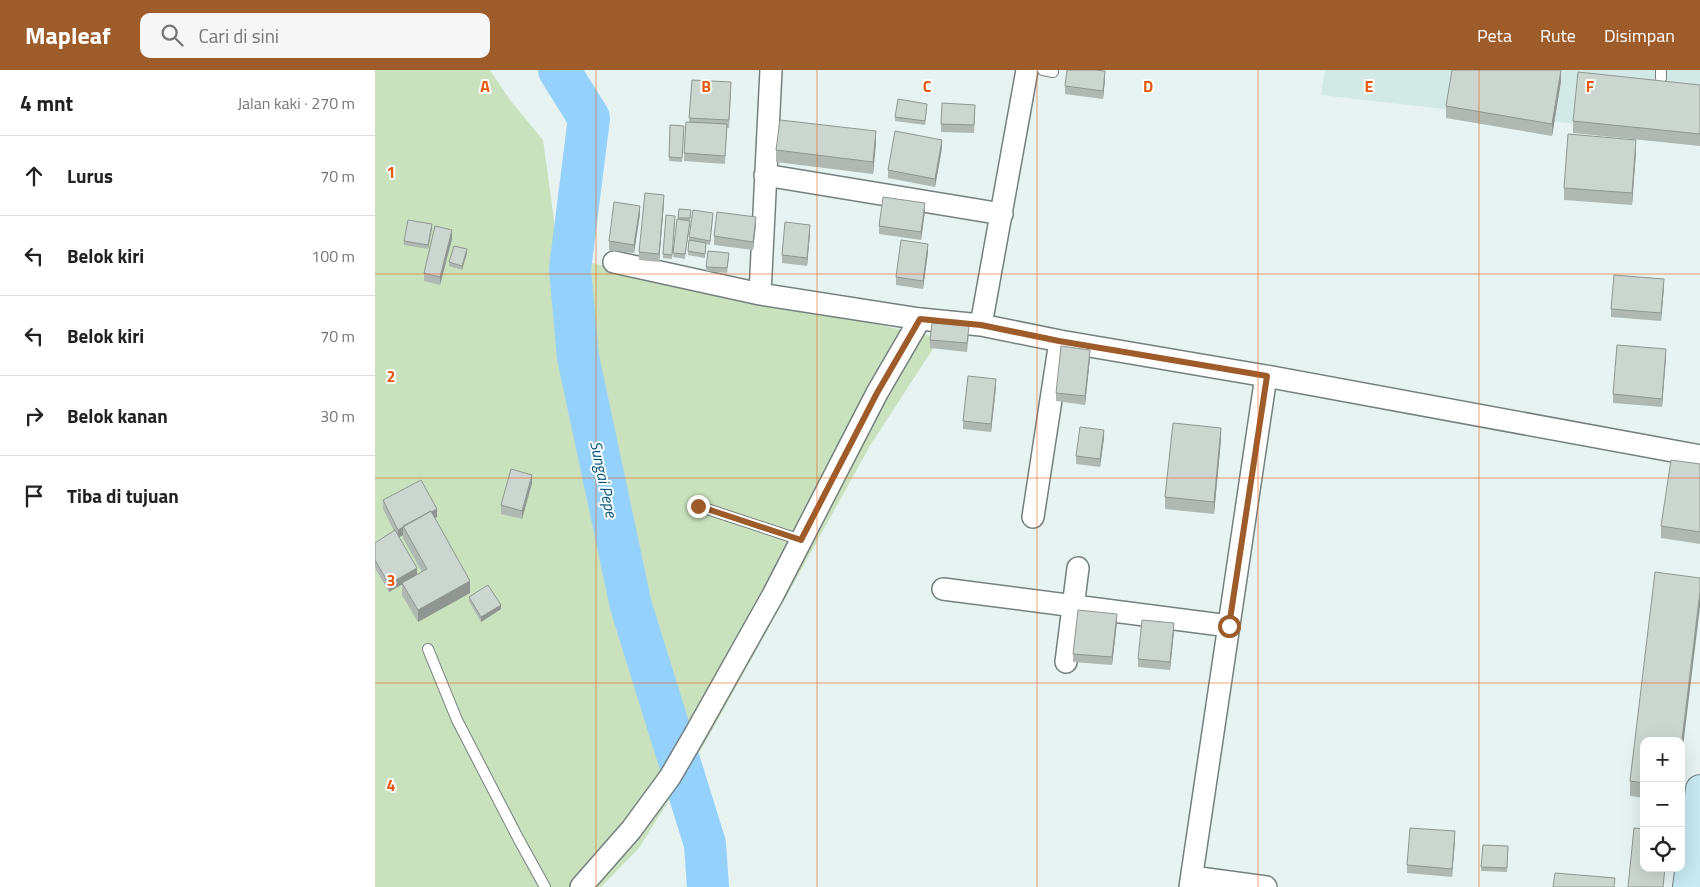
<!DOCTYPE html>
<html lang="id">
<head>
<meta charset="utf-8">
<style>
  :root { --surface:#fff; --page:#f6f6f6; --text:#222; --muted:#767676; --line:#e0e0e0; --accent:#9f5c2b }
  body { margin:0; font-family:"Titillium Web",sans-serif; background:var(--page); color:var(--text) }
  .controls { position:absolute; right:15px; bottom:15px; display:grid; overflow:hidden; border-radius:10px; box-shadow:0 5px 20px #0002 }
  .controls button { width:45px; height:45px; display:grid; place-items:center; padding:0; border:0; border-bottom:1px solid var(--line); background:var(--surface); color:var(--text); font:25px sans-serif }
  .stop { position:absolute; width:15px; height:15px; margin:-11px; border:4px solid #9f5c2b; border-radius:50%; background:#fff }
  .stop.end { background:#9f5c2b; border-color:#fff; box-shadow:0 1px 5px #0008 }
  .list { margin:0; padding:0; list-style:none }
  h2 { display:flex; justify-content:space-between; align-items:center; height:65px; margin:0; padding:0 20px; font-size:21px }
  h2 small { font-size:16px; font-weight:400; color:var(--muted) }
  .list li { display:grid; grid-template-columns:32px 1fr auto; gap:15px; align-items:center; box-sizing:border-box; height:80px; padding:0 20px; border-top:1px solid var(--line) }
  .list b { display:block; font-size:19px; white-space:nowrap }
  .list em { font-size:16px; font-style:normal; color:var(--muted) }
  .icon { flex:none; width:28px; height:28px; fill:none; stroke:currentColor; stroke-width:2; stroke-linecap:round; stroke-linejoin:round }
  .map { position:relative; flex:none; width:1325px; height:817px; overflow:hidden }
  header { display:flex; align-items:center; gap:30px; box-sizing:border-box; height:70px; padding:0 25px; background:var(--accent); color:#fff }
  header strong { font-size:24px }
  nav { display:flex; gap:28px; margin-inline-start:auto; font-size:18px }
  .search { width:350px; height:45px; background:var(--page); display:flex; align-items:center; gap:12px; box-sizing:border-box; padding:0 18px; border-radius:10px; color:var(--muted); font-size:19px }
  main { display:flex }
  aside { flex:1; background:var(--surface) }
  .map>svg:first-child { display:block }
</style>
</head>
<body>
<header>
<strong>Mapleaf</strong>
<div class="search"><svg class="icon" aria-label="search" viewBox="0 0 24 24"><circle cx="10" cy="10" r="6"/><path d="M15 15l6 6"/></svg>Cari di sini</div>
<nav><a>Peta</a><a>Rute</a><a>Disimpan</a></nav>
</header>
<main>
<aside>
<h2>4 mnt<small>Jalan kaki · 270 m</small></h2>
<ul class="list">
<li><svg class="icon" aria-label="ahead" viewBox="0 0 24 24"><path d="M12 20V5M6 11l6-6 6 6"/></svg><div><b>Lurus</b></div><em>70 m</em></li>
<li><svg class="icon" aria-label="left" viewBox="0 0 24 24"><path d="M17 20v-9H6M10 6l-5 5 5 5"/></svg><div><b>Belok kiri</b></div><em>100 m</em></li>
<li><svg class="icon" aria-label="left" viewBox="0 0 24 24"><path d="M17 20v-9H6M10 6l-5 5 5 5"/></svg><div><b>Belok kiri</b></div><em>70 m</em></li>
<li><svg class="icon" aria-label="right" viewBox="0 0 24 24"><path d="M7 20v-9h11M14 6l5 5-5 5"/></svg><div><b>Belok kanan</b></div><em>30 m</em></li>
<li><svg class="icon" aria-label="arrive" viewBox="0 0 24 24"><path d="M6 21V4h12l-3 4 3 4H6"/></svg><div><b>Tiba di tujuan</b></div></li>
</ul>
</aside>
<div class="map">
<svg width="1325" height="817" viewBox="0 0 1325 817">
  <rect width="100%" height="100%" fill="#e6f3f1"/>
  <path fill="#d2e9e6" d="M 950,0 L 1325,0 L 1325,68 L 946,25 Z"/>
  <path fill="#c9e1bc" d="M 0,0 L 115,0 L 135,30 L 168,70 L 184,186 L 565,268 L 496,374 L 331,671 L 264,778 L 226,817 L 0,817 Z"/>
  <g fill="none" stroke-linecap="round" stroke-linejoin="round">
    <path stroke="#94d1fd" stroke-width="42" d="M 184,0 L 214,48 L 195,199 L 203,287 L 256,536 L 330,774 L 333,817"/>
    <defs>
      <path id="lane" d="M 668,0 L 678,2
        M 1286,8 L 1286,0
        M 323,436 L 426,470
        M 53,579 L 82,650 L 143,768 L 170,817"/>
      <path id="street" d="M 390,105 L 627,144
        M 239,192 L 385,224 L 545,249 L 606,255 L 685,271 L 891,306 L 1325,386
        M 385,224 L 396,0
        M 606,255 L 652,0
        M 658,447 L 685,271
        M 568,519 L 854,556
        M 691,592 L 703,498
        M 817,807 L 891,817
        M 206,817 L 256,760 L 295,707 L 320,664 L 398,525 L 502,323 L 545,249
        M 815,817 L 891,306"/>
      <path id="secondary" d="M 1312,817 L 1325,719"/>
    </defs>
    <use href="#lane" stroke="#74807f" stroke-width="12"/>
    <use href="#street" stroke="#74807f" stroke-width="24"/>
    <use href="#secondary" stroke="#74807f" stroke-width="30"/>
    <use href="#lane" stroke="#fff" stroke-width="10"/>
    <use href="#street" stroke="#fff" stroke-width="21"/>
    <use href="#secondary" stroke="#c7e9f1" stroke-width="28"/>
  </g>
  <path fill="#afb8b3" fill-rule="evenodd" d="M 730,9 L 728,29 L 690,24 L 690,16 Z
    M 317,10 L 356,21 L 354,58 L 352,58 L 350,94 L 309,91 L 309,83 L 314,52 Z
    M 1186,11 L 1177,66 L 1071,48 L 1071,36 Z
    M 1325,15 L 1325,76 L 1198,63 L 1198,51 Z
    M 552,38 L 550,55 L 520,51 L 520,47 Z
    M 600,43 L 599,63 L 566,62 L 566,54 Z
    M 295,55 L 309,56 L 307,92 L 294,91 Z
    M 501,73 L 498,104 L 401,92 L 401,80 Z
    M 567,78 L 560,117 L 513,108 L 513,100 Z
    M 1261,82 L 1257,135 L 1189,130 L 1189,118 Z
    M 289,133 L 284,192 L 264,190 L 264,182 Z
    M 304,139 L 316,140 L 315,153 L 310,189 L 298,187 L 303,149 Z
    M 550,141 L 546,170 L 504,164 L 504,156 Z
    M 265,144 L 259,183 L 234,180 L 234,171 Z
    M 338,147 L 335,175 L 331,174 L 330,188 L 313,185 L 314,167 Z
    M 300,150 L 297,189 L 288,188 L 288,184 Z
    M 381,155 L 378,180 L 339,175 L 339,166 Z
    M 57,158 L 53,179 L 29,175 L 29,171 Z
    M 435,163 L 432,196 L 407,193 L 407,185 Z
    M 77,169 L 65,215 L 49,211 L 49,203 Z
    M 553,182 L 548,219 L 521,215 L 521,207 Z
    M 92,183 L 87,200 L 74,196 L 74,192 Z
    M 354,187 L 352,203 L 331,201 L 331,197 Z
    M 1289,217 L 1286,251 L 1236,247 L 1236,239 Z
    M 594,264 L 592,282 L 555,278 L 555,270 Z
    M 1291,287 L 1287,337 L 1238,333 L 1238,324 Z
    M 715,288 L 710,335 L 681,331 L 681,323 Z
    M 621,317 L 616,362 L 588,359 L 588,351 Z
    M 729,368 L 725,397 L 701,394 L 701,386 Z
    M 846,370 L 839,444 L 790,439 L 790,427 Z
    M 1325,394 L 1325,474 L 1286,468 L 1286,456 Z
    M 157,413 L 147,449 L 126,444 L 126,435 Z
    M 8,430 L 62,447 L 60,448 L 95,523 L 43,552 L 27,525 L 27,514 L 14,522 L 0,498 L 0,473 L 19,461 L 8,439 ZM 28,465 L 28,468 L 47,502 L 42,505 L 24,467 Z
    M 94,527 L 126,539 L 106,552 L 94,531 Z
    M 742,552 L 737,595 L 698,592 L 698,584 Z
    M 799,561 L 795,600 L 763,597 L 763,589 Z
    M 1269,671 L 1269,728 L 1255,726 L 1255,711 Z
    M 1080,770 L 1077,807 L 1032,803 L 1032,795 Z
    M 1108,775 L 1133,776 L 1132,802 L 1106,801 Z"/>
  <path fill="#8f9692" d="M 1186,0 L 1186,11 L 1177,66 L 1177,54 Z
    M 730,1 L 730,9 L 728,29 L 728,21 Z
    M 501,61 L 501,73 L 498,104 L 498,92 Z
    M 567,70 L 567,78 L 560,117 L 560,109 Z
    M 1261,70 L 1261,82 L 1257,135 L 1257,123 Z
    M 289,125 L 289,133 L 284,192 L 284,184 Z
    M 550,133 L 550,141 L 546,170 L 546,162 Z
    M 265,136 L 265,144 L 259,183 L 259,175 Z
    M 381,147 L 381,155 L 378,180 L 378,172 Z
    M 57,154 L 57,158 L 53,179 L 53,175 Z
    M 435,155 L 435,163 L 432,196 L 432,188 Z
    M 77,160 L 77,169 L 65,215 L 65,207 Z
    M 553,174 L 553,182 L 548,219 L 548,211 Z
    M 92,179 L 92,183 L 87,200 L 87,196 Z
    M 1289,209 L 1289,217 L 1286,251 L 1286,243 Z
    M 1291,279 L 1291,287 L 1287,337 L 1287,329 Z
    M 715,280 L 715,288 L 710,335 L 710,326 Z
    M 621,309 L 621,317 L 616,362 L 616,354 Z
    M 846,358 L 846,370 L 839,444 L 839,432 Z
    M 729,360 L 729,368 L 725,397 L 725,389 Z
    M 157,405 L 157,413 L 147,449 L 147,441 Z
    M 62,439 L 62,447 L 32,463 L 28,457 Z
    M 28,457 L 28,465 L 23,468 L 23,460 Z
    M 42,498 L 42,506 L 14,522 L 14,514 Z
    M 95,511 L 95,523 L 43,552 L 43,540 Z
    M 1325,522 L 1325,537 L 1306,693 L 1306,678 Z
    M 126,535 L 126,539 L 106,552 L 106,547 Z
    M 742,544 L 742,552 L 737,595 L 737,587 Z
    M 799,553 L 799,561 L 795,600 L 795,592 Z
    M 1080,761 L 1080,770 L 1077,807 L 1077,799 Z"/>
  <path fill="#ccd6d0" stroke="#8f9692" d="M 692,0 L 719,0 L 730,1 L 728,21 L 690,16 Z
    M 1077,0 L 1186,0 L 1177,54 L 1071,36 Z
    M 1203,2 L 1325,15 L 1325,64 L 1198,51 Z
    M 317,10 L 356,12 L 354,50 L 314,48 Z
    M 523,29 L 552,34 L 550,51 L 520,47 Z
    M 567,33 L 600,35 L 599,55 L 566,54 Z
    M 405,50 L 501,61 L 498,92 L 401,80 Z
    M 311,52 L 352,54 L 350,86 L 309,83 Z
    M 295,55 L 309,56 L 307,88 L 294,87 Z
    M 520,61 L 567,70 L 560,109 L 513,100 Z
    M 1193,64 L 1261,70 L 1257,123 L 1189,118 Z
    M 270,123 L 289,125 L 284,184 L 264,182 Z
    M 508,127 L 550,133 L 546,162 L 504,156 Z
    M 239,132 L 265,136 L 259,175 L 234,171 Z
    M 304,139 L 316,140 L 315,148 L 303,148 Z
    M 318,140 L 338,143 L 335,171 L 314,167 Z
    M 342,142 L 381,147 L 378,172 L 339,166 Z
    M 291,145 L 300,146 L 297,185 L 288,184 Z
    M 302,149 L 315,151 L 310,184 L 298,183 Z
    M 33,150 L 57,154 L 53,175 L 29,171 Z
    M 410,152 L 435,155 L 432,188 L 407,185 Z
    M 60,156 L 77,160 L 65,207 L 49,203 Z
    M 314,170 L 331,173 L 330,184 L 313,181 Z
    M 526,170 L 553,174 L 548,211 L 521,207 Z
    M 79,176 L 92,179 L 87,196 L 74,192 Z
    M 333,181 L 354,183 L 352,198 L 331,197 Z
    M 1239,205 L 1289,209 L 1286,243 L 1236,239 Z
    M 557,253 L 594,256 L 592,273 L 555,270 Z
    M 1242,275 L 1291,279 L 1287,329 L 1238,324 Z
    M 686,276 L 715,280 L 710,326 L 681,323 Z
    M 593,306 L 621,309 L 616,354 L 588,351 Z
    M 798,353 L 846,358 L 839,432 L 790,427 Z
    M 705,357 L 729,360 L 725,389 L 701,386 Z
    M 1296,390 L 1325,394 L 1325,462 L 1286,456 Z
    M 136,399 L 157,405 L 147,441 L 126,435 Z
    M 46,410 L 62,439 L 56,442 L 56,441 L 23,460 L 8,430 Z
    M 56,441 L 95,511 L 43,540 L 27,513 L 52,499 L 28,456 Z
    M 20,460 L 42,498 L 14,514 L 0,490 L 0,473 Z
    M 1280,502 L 1325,508 L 1325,522 L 1306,678 L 1306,671 L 1269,671 L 1269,713 L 1255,711 Z
    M 113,515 L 126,535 L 106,547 L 94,527 Z
    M 703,540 L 742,544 L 737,587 L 698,584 Z
    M 767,550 L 799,553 L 795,592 L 763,589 Z
    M 1035,758 L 1080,761 L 1077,799 L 1032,795 Z
    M 1259,758 L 1269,759 L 1269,798 L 1290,798 L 1288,817 L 1253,817 Z
    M 1108,775 L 1133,776 L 1132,798 L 1106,797 Z
    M 1180,803 L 1240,808 L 1239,817 L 1178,817 Z"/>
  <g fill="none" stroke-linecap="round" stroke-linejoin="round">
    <path stroke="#9f5c2b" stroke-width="6" d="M 323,436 L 426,470 L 502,323 L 545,249 L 606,255 L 684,271 L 892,306 L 854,556"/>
  </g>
  <path fill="none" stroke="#e8590c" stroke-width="1" stroke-opacity="0.55" d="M 221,0 L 221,817M 442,0 L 442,817M 662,0 L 662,817M 883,0 L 883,817M 1104,0 L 1104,817M 0,204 L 1325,204M 0,408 L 1325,408M 0,613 L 1325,613"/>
  <g text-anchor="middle" stroke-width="4" stroke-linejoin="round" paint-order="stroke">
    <g font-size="16" font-style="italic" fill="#035079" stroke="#f9fefe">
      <text transform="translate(229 409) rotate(78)" y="6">Sungai Pepe</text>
    </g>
  </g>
  <g font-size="16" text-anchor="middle" font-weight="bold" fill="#e8590c" stroke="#f9fefe" stroke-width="4" stroke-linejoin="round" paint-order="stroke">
    <text x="110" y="22">A</text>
    <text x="331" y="22">B</text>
    <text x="552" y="22">C</text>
    <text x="773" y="22">D</text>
    <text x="994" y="22">E</text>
    <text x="1215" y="22">F</text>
    <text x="16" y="108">1</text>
    <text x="16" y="312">2</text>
    <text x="16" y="516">3</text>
    <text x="16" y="721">4</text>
  </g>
</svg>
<div class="controls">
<button>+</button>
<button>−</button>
<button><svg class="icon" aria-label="locate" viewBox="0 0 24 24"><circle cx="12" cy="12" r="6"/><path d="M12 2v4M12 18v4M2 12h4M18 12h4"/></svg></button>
</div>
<div class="stop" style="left:854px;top:556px"></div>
<div class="stop end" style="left:323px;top:436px"></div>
</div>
</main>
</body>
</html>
